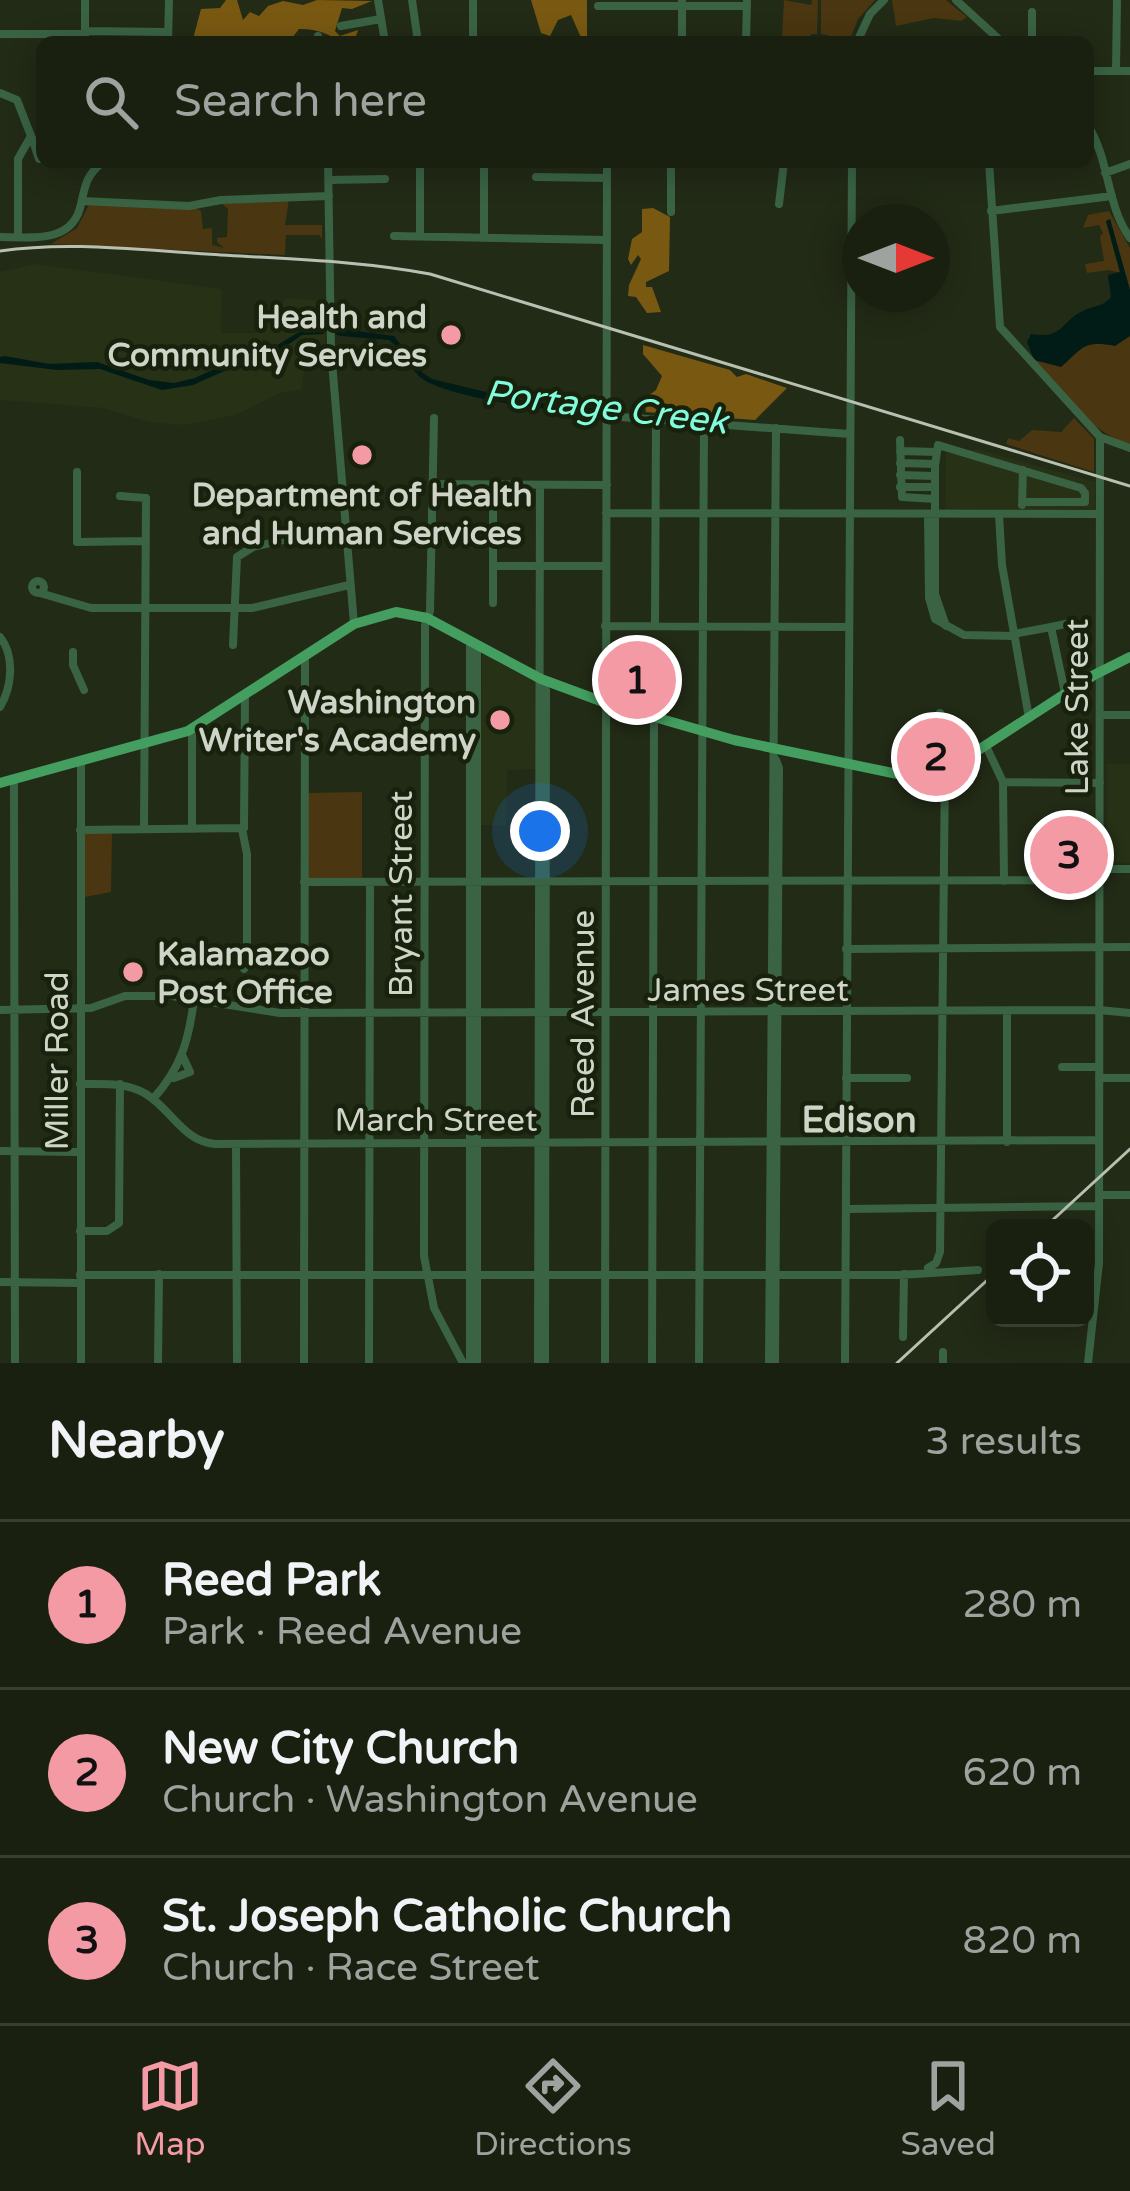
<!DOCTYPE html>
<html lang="en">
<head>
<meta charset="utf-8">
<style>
  :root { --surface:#1a2010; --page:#232819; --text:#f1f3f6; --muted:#9fa39f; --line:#383e30; --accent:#f49aa5 }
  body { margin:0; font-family:"Varela Round",sans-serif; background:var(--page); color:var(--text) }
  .controls { position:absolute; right:36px; bottom:36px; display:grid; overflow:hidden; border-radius:18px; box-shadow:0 6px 30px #0003 }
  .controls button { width:108px; height:108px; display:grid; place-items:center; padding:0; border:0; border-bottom:3px solid var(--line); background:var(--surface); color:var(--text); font:60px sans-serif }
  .compass { position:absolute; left:842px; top:204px; width:108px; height:108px; border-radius:50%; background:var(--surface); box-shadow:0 6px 30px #0003; rotate:90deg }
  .you { position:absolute; left:540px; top:831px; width:42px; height:42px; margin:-30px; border:9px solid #fff; border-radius:50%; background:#1a73e8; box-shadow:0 0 0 18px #1a73e833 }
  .badge { display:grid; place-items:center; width:78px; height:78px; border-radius:50%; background:var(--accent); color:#111; font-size:39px; font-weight:700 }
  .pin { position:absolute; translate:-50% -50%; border:6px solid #fff; box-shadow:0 3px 12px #0006 }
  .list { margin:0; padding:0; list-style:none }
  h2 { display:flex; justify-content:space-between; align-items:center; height:156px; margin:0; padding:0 48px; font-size:51px }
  h2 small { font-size:39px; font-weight:400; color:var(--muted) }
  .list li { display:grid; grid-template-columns:78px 1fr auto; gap:36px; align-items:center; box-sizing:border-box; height:168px; padding:0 48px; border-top:3px solid var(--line) }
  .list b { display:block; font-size:45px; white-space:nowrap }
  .list p { margin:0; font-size:39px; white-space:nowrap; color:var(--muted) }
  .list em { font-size:39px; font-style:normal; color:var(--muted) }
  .icon { flex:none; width:66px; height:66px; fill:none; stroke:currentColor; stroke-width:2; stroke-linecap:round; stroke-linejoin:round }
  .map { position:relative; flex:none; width:1130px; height:1363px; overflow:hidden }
  .search { position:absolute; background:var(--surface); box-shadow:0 6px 30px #0003; left:36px; right:36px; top:36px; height:132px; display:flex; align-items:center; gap:30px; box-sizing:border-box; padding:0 42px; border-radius:18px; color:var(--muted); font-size:45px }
  .sheet { height:660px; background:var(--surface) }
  nav { display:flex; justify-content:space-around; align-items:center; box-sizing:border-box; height:168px; border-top:3px solid var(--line); background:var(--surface); font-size:33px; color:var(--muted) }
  nav a { display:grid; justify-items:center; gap:6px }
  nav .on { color:var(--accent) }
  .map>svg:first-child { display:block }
</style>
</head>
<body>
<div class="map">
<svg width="1130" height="1363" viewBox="0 0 1130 1363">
  <rect width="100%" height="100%" fill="#222b16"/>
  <path fill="#263115" d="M 35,264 L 222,289 L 221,333 L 256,333 L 287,298 L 325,301 L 325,347 L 308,354 L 301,390 L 282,392 L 236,415 L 184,425 L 149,422 L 103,408 L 0,400 L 0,272 Z
    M 946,450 L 980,450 L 1095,482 L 1095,511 L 945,511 Z
    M 482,653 L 536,683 L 536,769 L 507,770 L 506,826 L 480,825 Z
    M 1107,764 L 1130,764 L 1130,863 L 1107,862 Z"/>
  <path fill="#4a3610" d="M 784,0 L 811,5 L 812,0 L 818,0 L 817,34 L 811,34 L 810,42 L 804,42 L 803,36 L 782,36 Z
    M 821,0 L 875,0 L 858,19 L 849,42 L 829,42 L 828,35 L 821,34 Z
    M 892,0 L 946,0 L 967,17 L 961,21 L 934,18 L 896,26 Z
    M 289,199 L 285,225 L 322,225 L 322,239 L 319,235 L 286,235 L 285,255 L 51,244 L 77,228 L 89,205 L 194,207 L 201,211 L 203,229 L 212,228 L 212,245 L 224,248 L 217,242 L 217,238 L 227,237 L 228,209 L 221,203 Z
    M 1109,211 L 1130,248 L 1130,290 L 1110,219 L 1106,221 L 1120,273 L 1109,270 L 1087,273 L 1085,264 L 1104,261 L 1100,236 L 1103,233 L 1099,225 L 1083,228 L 1088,215 Z
    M 1130,320 L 1130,445 C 1087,429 1063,395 1033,362 Z
    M 1074,418 L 1094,439 L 1094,472 L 1006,444 L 1008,438 L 1019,441 L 1032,430 L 1061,432 Z
    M 665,660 L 664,717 L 610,699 L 609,661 Z
    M 362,792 L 362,882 L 304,882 L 304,793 Z
    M 85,833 L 112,833 L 111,892 L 85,897 Z"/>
  <path fill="#795912" d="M 226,0 L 237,0 L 243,20 L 250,12 L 259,16 L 268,6 L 283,1 L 303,5 L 317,0 L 372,1 L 352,9 L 342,8 L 335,31 L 340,36 L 358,30 L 356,36 L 339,42 C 332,34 313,28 299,29 L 292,38 L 197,42 L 194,35 L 201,9 L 220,8 Z
    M 531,0 L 587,0 L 587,42 L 583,42 L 571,15 L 558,20 L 550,36 L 541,33 Z
    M 653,208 L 670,217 L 669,271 L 646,282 L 646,287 L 652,287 L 661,312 L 647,313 L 636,297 L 628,296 L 629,285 L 641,259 L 638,255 L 631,265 L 628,259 L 632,239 L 642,232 L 642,209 Z
    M 643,345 L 730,370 L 737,377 L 746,374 L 787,388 L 755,420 L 646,412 L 644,399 L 656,390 L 662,376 L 643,354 Z"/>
  <path fill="#011c16" d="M 1110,219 L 1130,290 L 1130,336 L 1115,346 C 1083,340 1083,348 1061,367 L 1034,360 L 1027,342 L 1031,334 C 1064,340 1061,320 1085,310 C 1097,305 1102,307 1111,297 L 1108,275 L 1120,272 L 1106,221 Z
    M 335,328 L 394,336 L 423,373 L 432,379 L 523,401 L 600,409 L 600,413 C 566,414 444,398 420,377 C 408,366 403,351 389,340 L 341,336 L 335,334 Z
    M 304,329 L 324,329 L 324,334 L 302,335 L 267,359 L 240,364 L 193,385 L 162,390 L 100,369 L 57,370 L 0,363 L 0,357 L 5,356 L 49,364 L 97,362 L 149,380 L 174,383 L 195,378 L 240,357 L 264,353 Z"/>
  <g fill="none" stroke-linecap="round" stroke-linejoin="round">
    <path stroke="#3a6344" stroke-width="8" d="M 378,0 L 385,42
      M 412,0 L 418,42
      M 473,0 L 473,42
      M 682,0 L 682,42
      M 956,0 L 1002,42
      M 598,6 L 747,6
      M 341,26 L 381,19
      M 85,31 L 168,32
      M 0,34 L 85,34
      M 85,42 L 85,0
      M 168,42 L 169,0
      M 246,42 L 246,41
      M 318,42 L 318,36
      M 746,42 L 747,0
      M 857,42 L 870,14 L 884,0
      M 1032,42 L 1032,12
      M 1088,71 L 1130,71
      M 1116,71 L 1117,0
      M 0,93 L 17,100 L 31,136 L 18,159
      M 1088,126 C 1110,160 1106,205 1130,238
      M 32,138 L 39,159
      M 328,162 L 331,350 L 354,624
      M 671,162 L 671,212
      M 989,162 L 1000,327 L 1100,437 L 1099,1263 L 1088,1363
      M 1105,173 L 1130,164
      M 536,177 L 607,178
      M 329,180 L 385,179
      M 82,201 L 189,206 L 221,200 L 329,196
      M 779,204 L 784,162
      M 991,211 L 1112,196
      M 394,236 L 607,240
      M 420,236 L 420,162
      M 0,237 C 32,237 73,244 81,204 C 85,185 87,174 103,162
      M 18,237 L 18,159
      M 484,237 L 484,162
      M 607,416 L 849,434
      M 434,418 L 430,611 L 425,625 L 424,1256 L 434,1308 L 463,1363
      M 1100,437 L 1130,448
      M 900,440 L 902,497 L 935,499
      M 900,451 L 936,452
      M 900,463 L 935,464
      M 77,472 L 77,542 L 146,541
      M 900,475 L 934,476
      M 432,484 L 607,485
      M 900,487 L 934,487
      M 120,496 L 146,498 L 144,829
      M 1022,505 L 1023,470
      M 606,513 L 1100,514
      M 928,515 L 929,598 L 935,619 L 964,635 L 1014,636
      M 999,515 L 1002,565 L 1029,718
      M 493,566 L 606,566
      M32 587a6 6 0 1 1 12 0a6 6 0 1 1-12 0Z
      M 40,593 L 91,608 L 252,608 L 349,585
      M 493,603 L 493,485
      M 605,626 L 848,627
      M 655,626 L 656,420
      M 946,626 L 935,594 L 935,466 L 938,445 L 1081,488 L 1085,493 L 1085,502 L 1022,502
      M 1051,627 L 1070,623
      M 1013,634 L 1051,627 L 1065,693
      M 0,637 C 15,656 12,687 0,707
      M 233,645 L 237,557 L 253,547 L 345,526
      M 73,652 L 73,665 L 84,690
      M 541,680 L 546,690 L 545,1363
      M 1101,715 L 1130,715
      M 192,729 L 192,829
      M 986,746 L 1003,782 L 1004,881
      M 81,761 L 81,1363
      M 14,779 L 15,1363
      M 1003,782 L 1100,783
      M 242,829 L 247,854 L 247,965 L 244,969
      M 80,830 L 244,828 L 245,694
      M 1100,869 L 1130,869
      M 304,882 L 1100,880
      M 846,949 L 1130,947
      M 0,1010 L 91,1008 L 125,996 L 172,996 L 280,1013 L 1099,1010 L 1130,1013
      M 1062,1067 L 1099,1067
      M 174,1078 L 190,1072 L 183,1057
      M 846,1078 L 907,1078
      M 1099,1078 L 1130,1078
      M 80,1084 C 103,1084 126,1082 146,1094 C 172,1110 183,1141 215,1144 L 1099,1140
      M 153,1099 C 181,1068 189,1040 194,999
      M 1007,1142 L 1007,1011
      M 236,1144 L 237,1363
      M 0,1151 L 80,1152
      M 1099,1195 L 1130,1195
      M 846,1209 L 1099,1206
      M 80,1231 L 107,1231 L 119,1223 L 120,1084
      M 928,1268 L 936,1263 L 940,1252 L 945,764 L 940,713
      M 80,1275 L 900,1275 L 978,1270
      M 0,1282 L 80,1283
      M 903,1337 L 904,1274
      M 158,1363 L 159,1274
      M 304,1363 L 305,656
      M 369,1363 L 370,882
      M 470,1363 L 470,642
      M 477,1363 L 477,645
      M 538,1363 L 540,485
      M 605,1363 L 607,162
      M 652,1363 L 654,719
      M 699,1363 L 704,424
      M 769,1363 L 776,428
      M 775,1363 L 779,768 L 776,760
      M 845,1363 L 852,162
      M 943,1363 L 943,1352"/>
    <path stroke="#439e5f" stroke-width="10" d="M 0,783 L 188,731 L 354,624 L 396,612 L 427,618 L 541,679 L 606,703 L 734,740 L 907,776 L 943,773 L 1094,675 L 1130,657"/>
    <path stroke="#b9c0b2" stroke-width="3" d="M 0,251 C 68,241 138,250 206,254 C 281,259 356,260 430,274 L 1130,486
      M 1044,1228 L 1130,1149
      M 897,1363 L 995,1273"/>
  </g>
  <g fill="#f49aa5" stroke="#18210c" stroke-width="4.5">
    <circle cx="451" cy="335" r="12"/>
    <circle cx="362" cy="455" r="12"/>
    <circle cx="500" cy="720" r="12"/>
    <circle cx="133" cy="972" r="12"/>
  </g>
  <g text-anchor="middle" stroke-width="9" stroke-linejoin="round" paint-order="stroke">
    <g font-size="33" font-weight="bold" fill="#ced4c7" stroke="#18210c" text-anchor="end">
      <text x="427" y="328">Health and<tspan x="427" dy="38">Community Services</tspan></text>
      <text x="362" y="506" text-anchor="middle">Department of Health<tspan x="362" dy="38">and Human Services</tspan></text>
      <text x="476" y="713">Washington<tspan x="476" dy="38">Writer's Academy</tspan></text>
      <text x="157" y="965" text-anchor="start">Kalamazoo<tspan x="157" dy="38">Post Office</tspan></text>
    </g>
    <g font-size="33" fill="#ced4c7" stroke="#18210c">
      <text transform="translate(1076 707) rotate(-90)" y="12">Lake Street</text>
      <text transform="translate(400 894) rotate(-90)" y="12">Bryant Street</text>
      <text x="748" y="1001">James Street</text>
      <text transform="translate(582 1014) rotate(-90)" y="12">Reed Avenue</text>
      <text transform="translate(56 1061) rotate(-90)" y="12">Miller Road</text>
      <text x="436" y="1131">March Street</text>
    </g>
    <g font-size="36" font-style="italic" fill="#81fddd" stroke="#18210c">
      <text transform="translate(606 406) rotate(7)" y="13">Portage Creek</text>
    </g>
    <g font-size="36" font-weight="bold" fill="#ced4c7" stroke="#18210c">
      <text x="859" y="1132">Edison</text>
    </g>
  </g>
</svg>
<div class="controls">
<button><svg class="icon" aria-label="locate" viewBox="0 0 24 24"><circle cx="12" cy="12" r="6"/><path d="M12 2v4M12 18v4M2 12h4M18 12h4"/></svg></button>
</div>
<svg class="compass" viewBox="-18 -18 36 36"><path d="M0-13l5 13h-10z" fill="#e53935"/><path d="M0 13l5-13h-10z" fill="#9fa39f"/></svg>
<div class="you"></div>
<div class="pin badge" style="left:637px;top:680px">1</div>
<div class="pin badge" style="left:936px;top:757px">2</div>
<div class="pin badge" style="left:1069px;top:855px">3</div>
<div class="search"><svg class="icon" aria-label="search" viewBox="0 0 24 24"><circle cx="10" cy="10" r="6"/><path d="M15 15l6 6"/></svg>Search here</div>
</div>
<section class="sheet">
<h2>Nearby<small>3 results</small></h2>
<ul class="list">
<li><span class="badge">1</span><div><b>Reed Park</b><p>Park · Reed Avenue</p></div><em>280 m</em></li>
<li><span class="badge">2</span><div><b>New City Church</b><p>Church · Washington Avenue</p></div><em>620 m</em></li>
<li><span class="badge">3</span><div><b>St. Joseph Catholic Church</b><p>Church · Race Street</p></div><em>820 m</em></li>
</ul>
</section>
<nav>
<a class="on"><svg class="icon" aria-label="map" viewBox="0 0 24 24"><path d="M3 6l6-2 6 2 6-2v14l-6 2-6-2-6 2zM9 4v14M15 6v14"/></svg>Map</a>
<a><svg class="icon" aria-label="directions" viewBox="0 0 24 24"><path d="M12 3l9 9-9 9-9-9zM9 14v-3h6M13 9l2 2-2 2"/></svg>Directions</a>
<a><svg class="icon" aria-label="saved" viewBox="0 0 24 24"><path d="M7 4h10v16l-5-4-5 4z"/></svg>Saved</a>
</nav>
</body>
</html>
